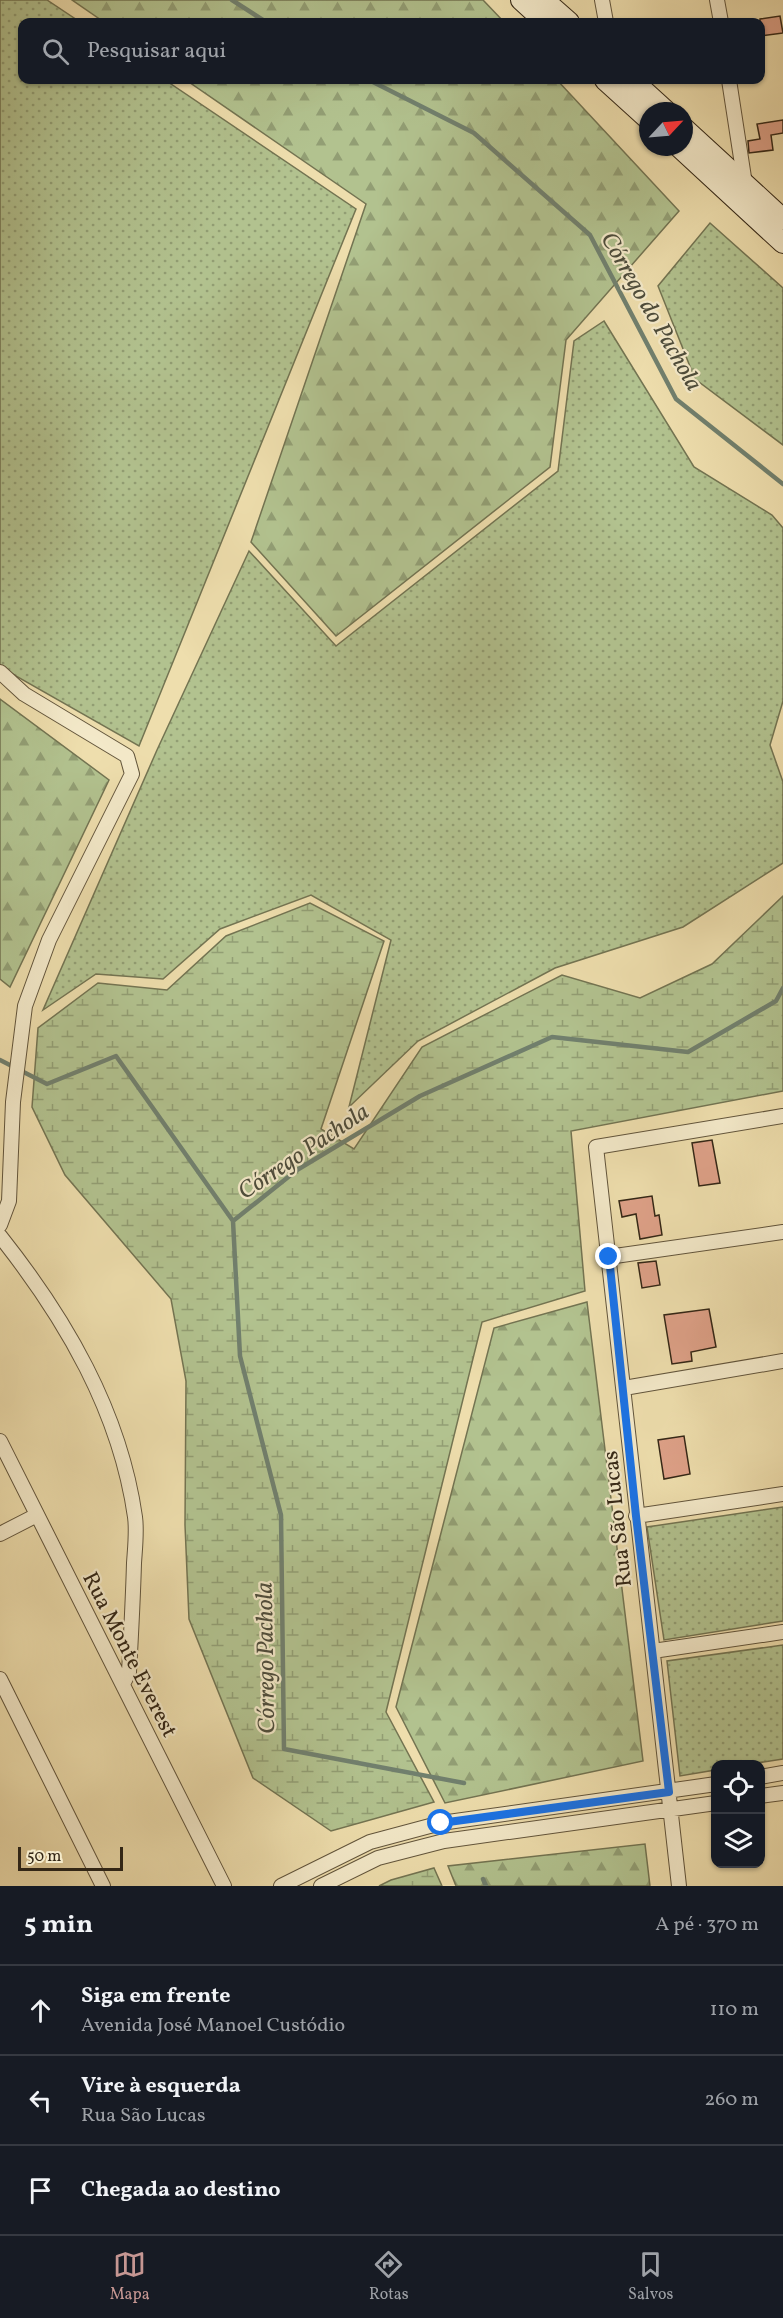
<!DOCTYPE html>
<html lang="pt">
<head>
<meta charset="utf-8">
<style>
  :root { --surface:#171b24; --page:#20242c; --text:#f1f3f6; --muted:#9ea1a6; --line:#363941; --accent:#c59692 }
  body { margin:0; font-family:Vollkorn,serif; background:var(--page); color:var(--text) }
  .controls { position:absolute; right:18px; bottom:18px; display:grid; overflow:hidden; border-radius:12px; box-shadow:0 2px 4px #0004 }
  .controls button { width:54px; height:54px; display:grid; place-items:center; padding:0; border:0; border-bottom:2px solid var(--line); background:var(--surface); color:var(--text); font:30px sans-serif }
  .compass { position:absolute; left:639px; top:102px; width:54px; height:54px; border-radius:50%; background:var(--surface); box-shadow:0 2px 4px #0004; rotate:64deg }
  .scale { position:absolute; left:18px; bottom:15px; width:105px; box-sizing:border-box; padding-left:6px; border:3px solid #342716; border-top:0; font-size:16px; line-height:21px; white-space:nowrap; color:#342716; -webkit-text-stroke:4px #f4eaca; paint-order:stroke }
  .stop { position:absolute; width:18px; height:18px; margin:-14px; border:4px solid #1a73e8; border-radius:50%; background:#fff }
  .stop.end { background:#1a73e8; border-color:#fff; box-shadow:0 2px 6px #0008 }
  .list { margin:0; padding:0; list-style:none }
  h2 { display:flex; justify-content:space-between; align-items:center; height:78px; margin:0; padding:0 24px; font-size:26px }
  h2 small { font-size:20px; font-weight:400; color:var(--muted) }
  .list li { display:grid; grid-template-columns:39px 1fr auto; gap:18px; align-items:center; box-sizing:border-box; height:90px; padding:0 24px; border-top:2px solid var(--line) }
  .list b { display:block; font-size:22px; white-space:nowrap }
  .list p { margin:0; font-size:20px; white-space:nowrap; color:var(--muted) }
  .list em { font-size:20px; font-style:normal; color:var(--muted) }
  .icon { flex:none; width:33px; height:33px; fill:none; stroke:currentColor; stroke-width:2; stroke-linecap:round; stroke-linejoin:round }
  .map { position:relative; flex:none; width:783px; height:1886px; overflow:hidden }
  .search { position:absolute; background:var(--surface); box-shadow:0 2px 4px #0004; left:18px; right:18px; top:18px; height:66px; display:flex; align-items:center; gap:15px; box-sizing:border-box; padding:0 21px; border-radius:12px; color:var(--muted); font-size:22px }
  .sheet { height:348px; background:var(--surface) }
  nav { display:flex; justify-content:space-around; align-items:center; box-sizing:border-box; height:84px; border-top:2px solid var(--line); background:var(--surface); font-size:16px; color:var(--muted) }
  nav a { display:grid; justify-items:center; gap:3px }
  nav .on { color:var(--accent) }
  .map>svg:first-child { display:block }
</style>
</head>
<body>
<div class="map">
<svg width="783" height="1886" viewBox="0 0 783 1886">
  <defs>
    <pattern id="grass-dots" width="8" height="8" patternUnits="userSpaceOnUse" patternTransform="scale(1.5)"><rect width="8" height="8" fill="#b2c28f"/><path d="M2 2h.1M6 6h.1" fill="none" stroke="#929e74" stroke-width="1.8" stroke-linecap="round"/></pattern>
    <pattern id="forest-firs" width="22" height="20" patternUnits="userSpaceOnUse" patternTransform="scale(1.5)"><rect width="22" height="20" fill="#b2c28f"/><path d="M5 1l3.5 6h-7zM16 11l3.5 6h-7z" fill="#929e74"/></pattern>
    <pattern id="wetland-marsh" width="20" height="14" patternUnits="userSpaceOnUse" patternTransform="scale(1.5)"><rect width="20" height="14" fill="#b2c28f"/><path d="M1 5h8M5 5V1M11 12h8M15 12V8" fill="none" stroke="#929e74"/></pattern>
  </defs>
  <rect width="100%" height="100%" fill="#eedead"/>
  <filter id="stains"><feTurbulence type="fractalNoise" baseFrequency=".00333" numOctaves="4"/><feColorMatrix values="0 0 0 0 .2 0 0 0 0 .09 0 0 0 0 .02 0 0 0 .5 -.17"/></filter>
  <radialGradient id="worn" r=".72"><stop offset=".6" stop-color="#630" stop-opacity="0"/><stop offset="1" stop-color="#630" stop-opacity=".3"/></radialGradient>
  <path fill="url(#grass-dots)" stroke="#737452" stroke-width="1.5" d="M 0,0 L 47,0 L 80,22 L 22,22 L 22,80 L 165,80 L 356,209 L 139,746 L 0,667 Z
    M 710,223 L 783,288 L 783,445 L 695,379 L 658,286 Z
    M 604,321 L 694,467 L 772,515 L 783,528 L 783,701 L 770,745 L 783,782 L 783,863 L 683,927 L 555,968 L 418,1041 L 349,1107 L 391,940 L 311,895 L 220,929 L 163,979 L 96,974 L 43,1010 L 157,750 L 249,551 L 336,646 L 558,471 L 574,341 Z
    M 783,1507 L 783,1621 L 664,1640 L 647,1527 Z
    M 783,1645 L 783,1759 L 750,1764 L 716,1764 L 715,1770 L 680,1776 L 667,1661 Z"/>
  <path fill="url(#forest-firs)" stroke="#737452" stroke-width="1.5" d="M 72,0 L 483,0 L 504,22 L 104,22 Z
    M 186,80 L 557,80 L 679,211 L 566,340 L 550,467 L 336,636 L 251,542 L 366,204 Z
    M 0,699 L 109,780 L 10,987 L 0,979 Z
    M 587,1302 L 643,1761 L 445,1803 L 396,1707 L 494,1328 Z
    M 645,1844 L 650,1886 L 456,1886 L 448,1866 Z"/>
  <path fill="url(#wetland-marsh)" stroke="#737452" stroke-width="1.5" d="M 783,896 L 783,1091 L 571,1131 L 585,1291 L 482,1322 L 386,1712 L 434,1802 L 331,1831 L 253,1778 L 189,1619 L 185,1525 L 186,1381 L 171,1299 L 65,1175 L 32,1107 L 38,1028 L 98,983 L 167,990 L 226,936 L 310,903 L 384,941 L 321,1129 L 354,1149 L 422,1047 L 562,975 L 640,998 L 712,964 Z
    M 434,1868 L 442,1886 L 379,1886 L 391,1880 Z"/>
  <g fill="none" stroke-linecap="round" stroke-linejoin="round">
    <path stroke="#71806e" stroke-width="4.5" d="M 232,0 L 266,22
      M 369,80 L 474,133 L 590,235 L 676,399 L 783,484
      M 0,1060 L 47,1084 L 116,1056 L 233,1221
      M 233,1221 L 240,1356 L 281,1515 L 284,1749 L 464,1783
      M 233,1221 L 297,1170 L 420,1096 L 552,1037 L 688,1052 L 776,1001 L 783,988
      M 483,1879 L 486,1886"/>
  </g>
  <path fill="#dea188" stroke="#342716" stroke-width="1.5" d="M 780,16 L 783,33 L 760,36 L 760,19 Z
    M 783,120 L 783,133 L 771,135 L 773,150 L 749,153 L 748,141 L 760,139 L 757,124 Z
    M 712,1140 L 720,1183 L 699,1186 L 692,1143 Z
    M 652,1196 L 655,1216 L 659,1215 L 662,1235 L 640,1239 L 636,1214 L 622,1217 L 619,1201 Z
    M 656,1261 L 660,1285 L 642,1288 L 638,1263 Z
    M 709,1309 L 716,1347 L 691,1352 L 692,1361 L 672,1364 L 664,1315 Z
    M 684,1436 L 690,1474 L 664,1479 L 658,1440 Z"/>
  <g fill="none" stroke-linecap="round" stroke-linejoin="round">
    <defs>
      <path id="street" d="M 602,0 L 606,22
        M 717,0 L 721,22
        M 729,80 L 745,184
        M 0,672 L 24,694 L 127,756 L 132,774 L 49,940 L 25,1006 L 13,1102 L 9,1201 L 0,1225
        M 0,1236 C 65,1318 120,1411 135,1517 C 137,1531 135,1548 134,1563 C 133,1599 131,1636 129,1672 L 123,1684
        M 608,1257 L 783,1232
        M 624,1388 L 783,1361
        M 0,1441 L 224,1886
        M 636,1516 L 783,1494
        M 0,1534 L 37,1515
        M 653,1651 L 783,1632
        M 0,1679 L 103,1886
        M 760,1777 L 783,1773
        M 760,1796 L 783,1793
        M 281,1886 L 370,1842 L 441,1823 L 716,1784
        M 321,1886 L 378,1858 L 444,1841 L 716,1803
        M 679,1886 L 596,1147 L 783,1116"/>
      <path id="secondary" d="M 521,0 L 545,22
        M 544,0 L 569,22
        M 605,80 L 648,119
        M 632,80 L 666,111
        M 684,128 L 783,219
        M 679,147 L 783,243"/>
    </defs>
    <use href="#street" stroke="#62553c" stroke-width="16"/>
    <use href="#secondary" stroke="#342716" stroke-width="22"/>
    <use href="#street" stroke="#f4eaca" stroke-width="14"/>
    <use href="#secondary" stroke="#f4eaca" stroke-width="20"/>
  </g>
  <g fill="none" stroke-linecap="round" stroke-linejoin="round">
    <path stroke="#1a73e8" stroke-width="8" d="M 441,1823 L 669,1792 L 636,1516 L 609,1257"/>
  </g>
  <g text-anchor="middle" stroke-width="4.5" stroke-linejoin="round" paint-order="stroke">
    <g font-size="22" fill="#342716" stroke="#f4eaca">
      <text transform="translate(616 1519) rotate(-96)" y="8">Rua São Lucas</text>
      <text transform="translate(131 1654) rotate(63)" y="8">Rua Monte Everest</text>
    </g>
    <g font-size="24" font-style="italic" fill="#4d4c3b" stroke="#f4eaca">
      <text transform="translate(652 311) rotate(60)" y="8">Córrego do Pachola</text>
      <text transform="translate(303 1151) rotate(-34)" y="8">Córrego Pachola</text>
      <text transform="translate(265 1658) rotate(-91)" y="8">Córrego Pachola</text>
    </g>
  </g>
  <rect width="100%" height="100%" filter="url(#stains)"/>
  <rect width="100%" height="100%" fill="url(#worn)"/>
</svg>
<div class="controls">
<button><svg class="icon" aria-label="locate" viewBox="0 0 24 24"><circle cx="12" cy="12" r="6"/><path d="M12 2v4M12 18v4M2 12h4M18 12h4"/></svg></button>
<button><svg class="icon" aria-label="layers" viewBox="0 0 24 24"><path d="M12 4l9 5-9 5-9-5zM3 14l9 5 9-5"/></svg></button>
</div>
<svg class="compass" viewBox="-18 -18 36 36"><path d="M0-13l5 13h-10z" fill="#e53935"/><path d="M0 13l5-13h-10z" fill="#9ea1a6"/></svg>
<div class="scale">50 m</div>
<div class="stop" style="left:441px;top:1823px"></div>
<div class="stop end" style="left:609px;top:1257px"></div>
<div class="search"><svg class="icon" aria-label="search" viewBox="0 0 24 24"><circle cx="10" cy="10" r="6"/><path d="M15 15l6 6"/></svg>Pesquisar aqui</div>
</div>
<section class="sheet">
<h2>5 min<small>A pé · 370 m</small></h2>
<ul class="list">
<li><svg class="icon" aria-label="ahead" viewBox="0 0 24 24"><path d="M12 20V5M6 11l6-6 6 6"/></svg><div><b>Siga em frente</b><p>Avenida José Manoel Custódio</p></div><em>110 m</em></li>
<li><svg class="icon" aria-label="left" viewBox="0 0 24 24"><path d="M17 20v-9H6M10 6l-5 5 5 5"/></svg><div><b>Vire à esquerda</b><p>Rua São Lucas</p></div><em>260 m</em></li>
<li><svg class="icon" aria-label="arrive" viewBox="0 0 24 24"><path d="M6 21V4h12l-3 4 3 4H6"/></svg><div><b>Chegada ao destino</b></div></li>
</ul>
</section>
<nav>
<a class="on"><svg class="icon" aria-label="map" viewBox="0 0 24 24"><path d="M3 6l6-2 6 2 6-2v14l-6 2-6-2-6 2zM9 4v14M15 6v14"/></svg>Mapa</a>
<a><svg class="icon" aria-label="directions" viewBox="0 0 24 24"><path d="M12 3l9 9-9 9-9-9zM9 14v-3h6M13 9l2 2-2 2"/></svg>Rotas</a>
<a><svg class="icon" aria-label="saved" viewBox="0 0 24 24"><path d="M7 4h10v16l-5-4-5 4z"/></svg>Salvos</a>
</nav>
</body>
</html>
